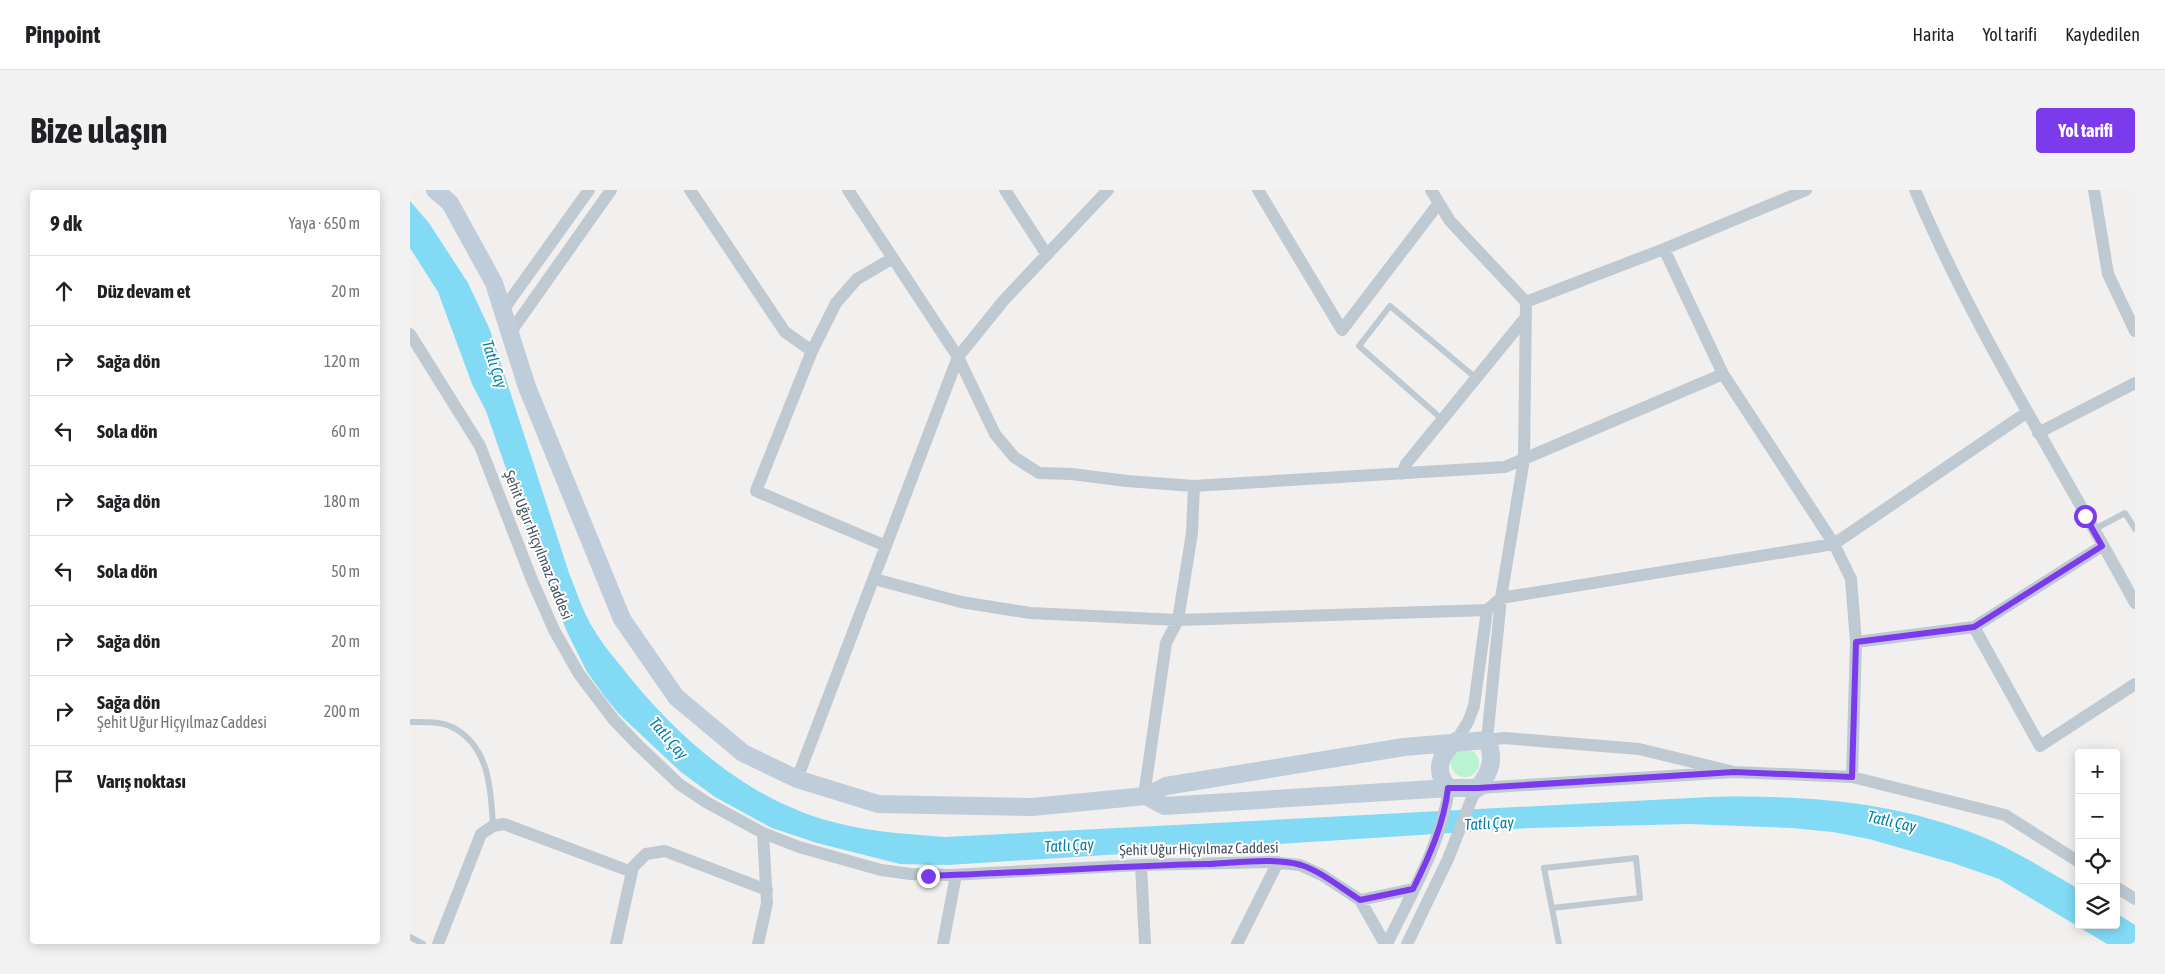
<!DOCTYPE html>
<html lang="tr">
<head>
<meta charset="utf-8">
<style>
  :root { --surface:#fff; --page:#f2f2f2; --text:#202124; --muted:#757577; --line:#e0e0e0; --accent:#7c3aed }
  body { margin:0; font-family:"Asap Condensed",sans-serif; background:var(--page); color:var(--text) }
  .controls { position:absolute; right:15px; bottom:15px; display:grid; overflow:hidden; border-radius:5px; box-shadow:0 2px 12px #0003 }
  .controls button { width:45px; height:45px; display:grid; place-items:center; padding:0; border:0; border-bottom:1px solid var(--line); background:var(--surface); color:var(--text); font:25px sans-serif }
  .stop { position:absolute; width:15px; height:15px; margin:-11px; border:4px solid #7c3aed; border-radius:50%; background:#fff }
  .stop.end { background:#7c3aed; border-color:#fff; box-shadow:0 1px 5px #0008 }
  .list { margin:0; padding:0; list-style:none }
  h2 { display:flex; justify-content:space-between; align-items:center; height:65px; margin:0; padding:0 20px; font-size:21px }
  h2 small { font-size:16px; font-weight:400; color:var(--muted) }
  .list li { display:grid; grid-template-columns:32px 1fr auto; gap:15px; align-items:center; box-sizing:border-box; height:70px; padding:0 20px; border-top:1px solid var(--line) }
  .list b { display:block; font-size:19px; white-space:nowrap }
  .list p { margin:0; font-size:16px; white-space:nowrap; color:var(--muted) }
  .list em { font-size:16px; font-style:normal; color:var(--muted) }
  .icon { flex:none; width:28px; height:28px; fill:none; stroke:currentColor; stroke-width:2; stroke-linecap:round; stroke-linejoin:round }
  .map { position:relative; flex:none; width:1725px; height:754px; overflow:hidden; border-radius:5px }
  header { display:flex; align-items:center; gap:30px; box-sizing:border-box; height:70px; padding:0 25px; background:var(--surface); border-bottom:1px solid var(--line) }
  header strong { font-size:24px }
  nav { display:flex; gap:28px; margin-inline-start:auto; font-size:18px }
  .intro { display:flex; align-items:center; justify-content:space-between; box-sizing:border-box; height:120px; padding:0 30px }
  h1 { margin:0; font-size:35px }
  .button { padding:12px 22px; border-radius:5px; background:var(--accent); color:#fff; font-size:18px; font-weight:700 }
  main { display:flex; gap:30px; padding:0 30px }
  aside { flex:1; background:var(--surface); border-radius:5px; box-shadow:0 2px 12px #0003 }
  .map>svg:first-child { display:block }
</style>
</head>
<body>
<header>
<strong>Pinpoint</strong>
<nav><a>Harita</a><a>Yol tarifi</a><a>Kaydedilen</a></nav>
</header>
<div class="intro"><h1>Bize ulaşın</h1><a class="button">Yol tarifi</a></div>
<main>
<aside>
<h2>9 dk<small>Yaya · 650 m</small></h2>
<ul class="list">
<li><svg class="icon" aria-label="ahead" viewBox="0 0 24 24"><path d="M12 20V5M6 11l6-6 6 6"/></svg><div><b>Düz devam et</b></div><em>20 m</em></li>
<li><svg class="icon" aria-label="right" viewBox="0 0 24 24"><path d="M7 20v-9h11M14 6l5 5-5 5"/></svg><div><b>Sağa dön</b></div><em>120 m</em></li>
<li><svg class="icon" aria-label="left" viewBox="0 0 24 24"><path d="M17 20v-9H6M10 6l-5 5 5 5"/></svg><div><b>Sola dön</b></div><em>60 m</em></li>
<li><svg class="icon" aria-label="right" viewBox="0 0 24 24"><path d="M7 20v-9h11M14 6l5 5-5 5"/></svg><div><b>Sağa dön</b></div><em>180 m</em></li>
<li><svg class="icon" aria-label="left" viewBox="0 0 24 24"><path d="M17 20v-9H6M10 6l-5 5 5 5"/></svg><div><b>Sola dön</b></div><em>50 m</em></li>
<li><svg class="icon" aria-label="right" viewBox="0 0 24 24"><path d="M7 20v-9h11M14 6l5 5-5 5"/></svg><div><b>Sağa dön</b></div><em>20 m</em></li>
<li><svg class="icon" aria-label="right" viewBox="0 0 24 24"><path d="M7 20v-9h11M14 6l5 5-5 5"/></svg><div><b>Sağa dön</b><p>Şehit Uğur Hiçyılmaz Caddesi</p></div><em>200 m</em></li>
<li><svg class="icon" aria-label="arrive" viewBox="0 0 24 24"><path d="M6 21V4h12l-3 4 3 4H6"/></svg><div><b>Varış noktası</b></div></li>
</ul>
</aside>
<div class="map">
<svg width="1725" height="754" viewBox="0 0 1725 754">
  <rect width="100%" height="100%" fill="#f2efef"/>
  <path fill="#b9f3d1" d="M1041 573a14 14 0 1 1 28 0a14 14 0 1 1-28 0Z"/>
  <path fill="#82daf5" d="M 0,11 L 19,33 L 58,93 L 80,140 L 159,383 C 166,400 172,419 181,435 C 189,449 199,462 210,475 C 261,541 330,604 412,629 C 451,641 494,644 535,647 L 1299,607 C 1393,605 1480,610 1568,645 C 1603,659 1636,680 1669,699 L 1669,735 L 1706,735 L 1706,723 L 1725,735 L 1725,754 L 1697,754 L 1589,689 L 1543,673 L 1459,649 L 1423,642 L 1381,638 L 1278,634 L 1120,638 L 538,675 L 490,674 L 407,653 L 362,638 L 305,607 L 271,582 L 210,525 L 195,507 L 177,482 L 158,444 L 129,374 L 76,221 L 62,194 L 28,102 L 0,58 Z"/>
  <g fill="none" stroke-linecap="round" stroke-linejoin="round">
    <path stroke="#bec9d2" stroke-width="6" d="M 1033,230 L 949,156 L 980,116 L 1066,188
      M 1683,340 L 1715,323 L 1725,339
      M 0,532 C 13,532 30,531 42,537 C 80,556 81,601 83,636
      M 1142,718 L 1230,708 L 1226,668 L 1134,678 L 1149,754
      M 0,747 L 13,754"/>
    <path stroke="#bec9d2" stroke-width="12" d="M 280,0 L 375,142 L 402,161
      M 438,0 L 548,167 L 585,244 L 604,267 L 629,283 L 662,284 L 717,291 L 784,296 L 782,343 L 768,430 L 756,453 L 734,606
      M 595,0 L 637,65
      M 848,0 L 932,140 L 1029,13
      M 1021,0 L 1040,31 L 1116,112
      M 1505,0 C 1566,144 1651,276 1725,413
      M 1684,0 L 1698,84 L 1725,141
      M 1254,59 L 1313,184 L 1424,354 L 1441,389 L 1446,452 L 1442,587
      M 93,120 L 179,0
      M 100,143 L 201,0
      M 0,144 L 70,256 L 122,390 L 144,440 L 169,484 L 204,530 L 228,555 L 269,594 L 296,612 L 353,643 L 389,657 L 471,680 L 501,684 L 540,685 L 731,675 L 862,672 L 890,675 L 912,685 L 950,710 L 975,754
      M 1628,243 L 1725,193
      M 992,284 L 996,274 L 1116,127
      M 784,296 L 1095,277 L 1313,184
      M 476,356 L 346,301 L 402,161 L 426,113 L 447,89 L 483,68
      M 1692,356 L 1564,437 L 1630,556 L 1725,494
      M 464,389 L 551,412 L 620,423 L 768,430 L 1077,420 L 1091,408 L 1424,354 L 1616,223
      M 1446,452 L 1564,437
      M 1046,551 L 1058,532 L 1064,516 L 1077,420
      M 1324,582 L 1229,559 L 1094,548 L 1077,550 L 1091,408 L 1114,269 L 1116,112 L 1254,59 L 1396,0
      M 387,589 L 548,167 L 594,110 L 698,0
      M 731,675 L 735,754
      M 1706,697 L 1725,709
      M 950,710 L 1003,699
      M 28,754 L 71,644 L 83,636 L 94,634 L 222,682
      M 206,754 L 223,677 L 236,664 L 255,661 L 357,700
      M 348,754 L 357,713 L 353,643
      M 533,754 L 546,685
      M 827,754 L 868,672
      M 977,754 C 1001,704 1032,653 1039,598
      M 997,754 L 1038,669 L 1062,608 L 1068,598 L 1324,582 L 1442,587 L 1595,625 L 1669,672"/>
    <path stroke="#bfccda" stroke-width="18" d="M 25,0 L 40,13 L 84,93 L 117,197 L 212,429 L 266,507 L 333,563 L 387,589 L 468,614 L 622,617 L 736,606 L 756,596 L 994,557 L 1077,550 C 1085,569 1081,581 1068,598 L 1039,598 L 754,616 L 736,606
      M 1039,598 C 1023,582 1030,564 1046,551"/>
  </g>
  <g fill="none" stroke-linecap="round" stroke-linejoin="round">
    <path stroke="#7c3aed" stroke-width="6" d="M 518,686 C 611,683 703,676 796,674 C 824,673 864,667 891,675 C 912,682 931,698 950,710 L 1003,699 C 1019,667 1034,634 1038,598 L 1068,598 L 1324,582 L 1442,587 L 1446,452 L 1564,437 L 1692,356 L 1675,326"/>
  </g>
  <g text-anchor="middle" stroke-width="4" stroke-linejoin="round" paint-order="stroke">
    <g font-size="15" fill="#45525e" stroke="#fff">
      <text transform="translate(128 355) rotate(68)" y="5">Şehit Uğur Hiçyılmaz Caddesi</text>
      <text transform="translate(789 659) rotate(-1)" y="5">Şehit Uğur Hiçyılmaz Caddesi</text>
    </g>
    <g font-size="16" font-style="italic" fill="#0280a6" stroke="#fff">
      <text transform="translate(85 174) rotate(72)" y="6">Tatlı Çay</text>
      <text transform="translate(259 548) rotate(49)" y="6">Tatlı Çay</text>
      <text transform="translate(1482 631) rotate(13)" y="6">Tatlı Çay</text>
      <text transform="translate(1079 633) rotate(-3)" y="6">Tatlı Çay</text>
      <text transform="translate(659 655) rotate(-3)" y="6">Tatlı Çay</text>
    </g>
  </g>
</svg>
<div class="controls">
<button>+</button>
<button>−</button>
<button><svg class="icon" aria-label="locate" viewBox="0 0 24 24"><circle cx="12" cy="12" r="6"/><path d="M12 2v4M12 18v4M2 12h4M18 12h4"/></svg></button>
<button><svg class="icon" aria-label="layers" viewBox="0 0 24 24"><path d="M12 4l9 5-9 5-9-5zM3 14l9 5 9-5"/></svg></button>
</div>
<div class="stop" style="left:1675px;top:326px"></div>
<div class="stop end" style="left:518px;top:686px"></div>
</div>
</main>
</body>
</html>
